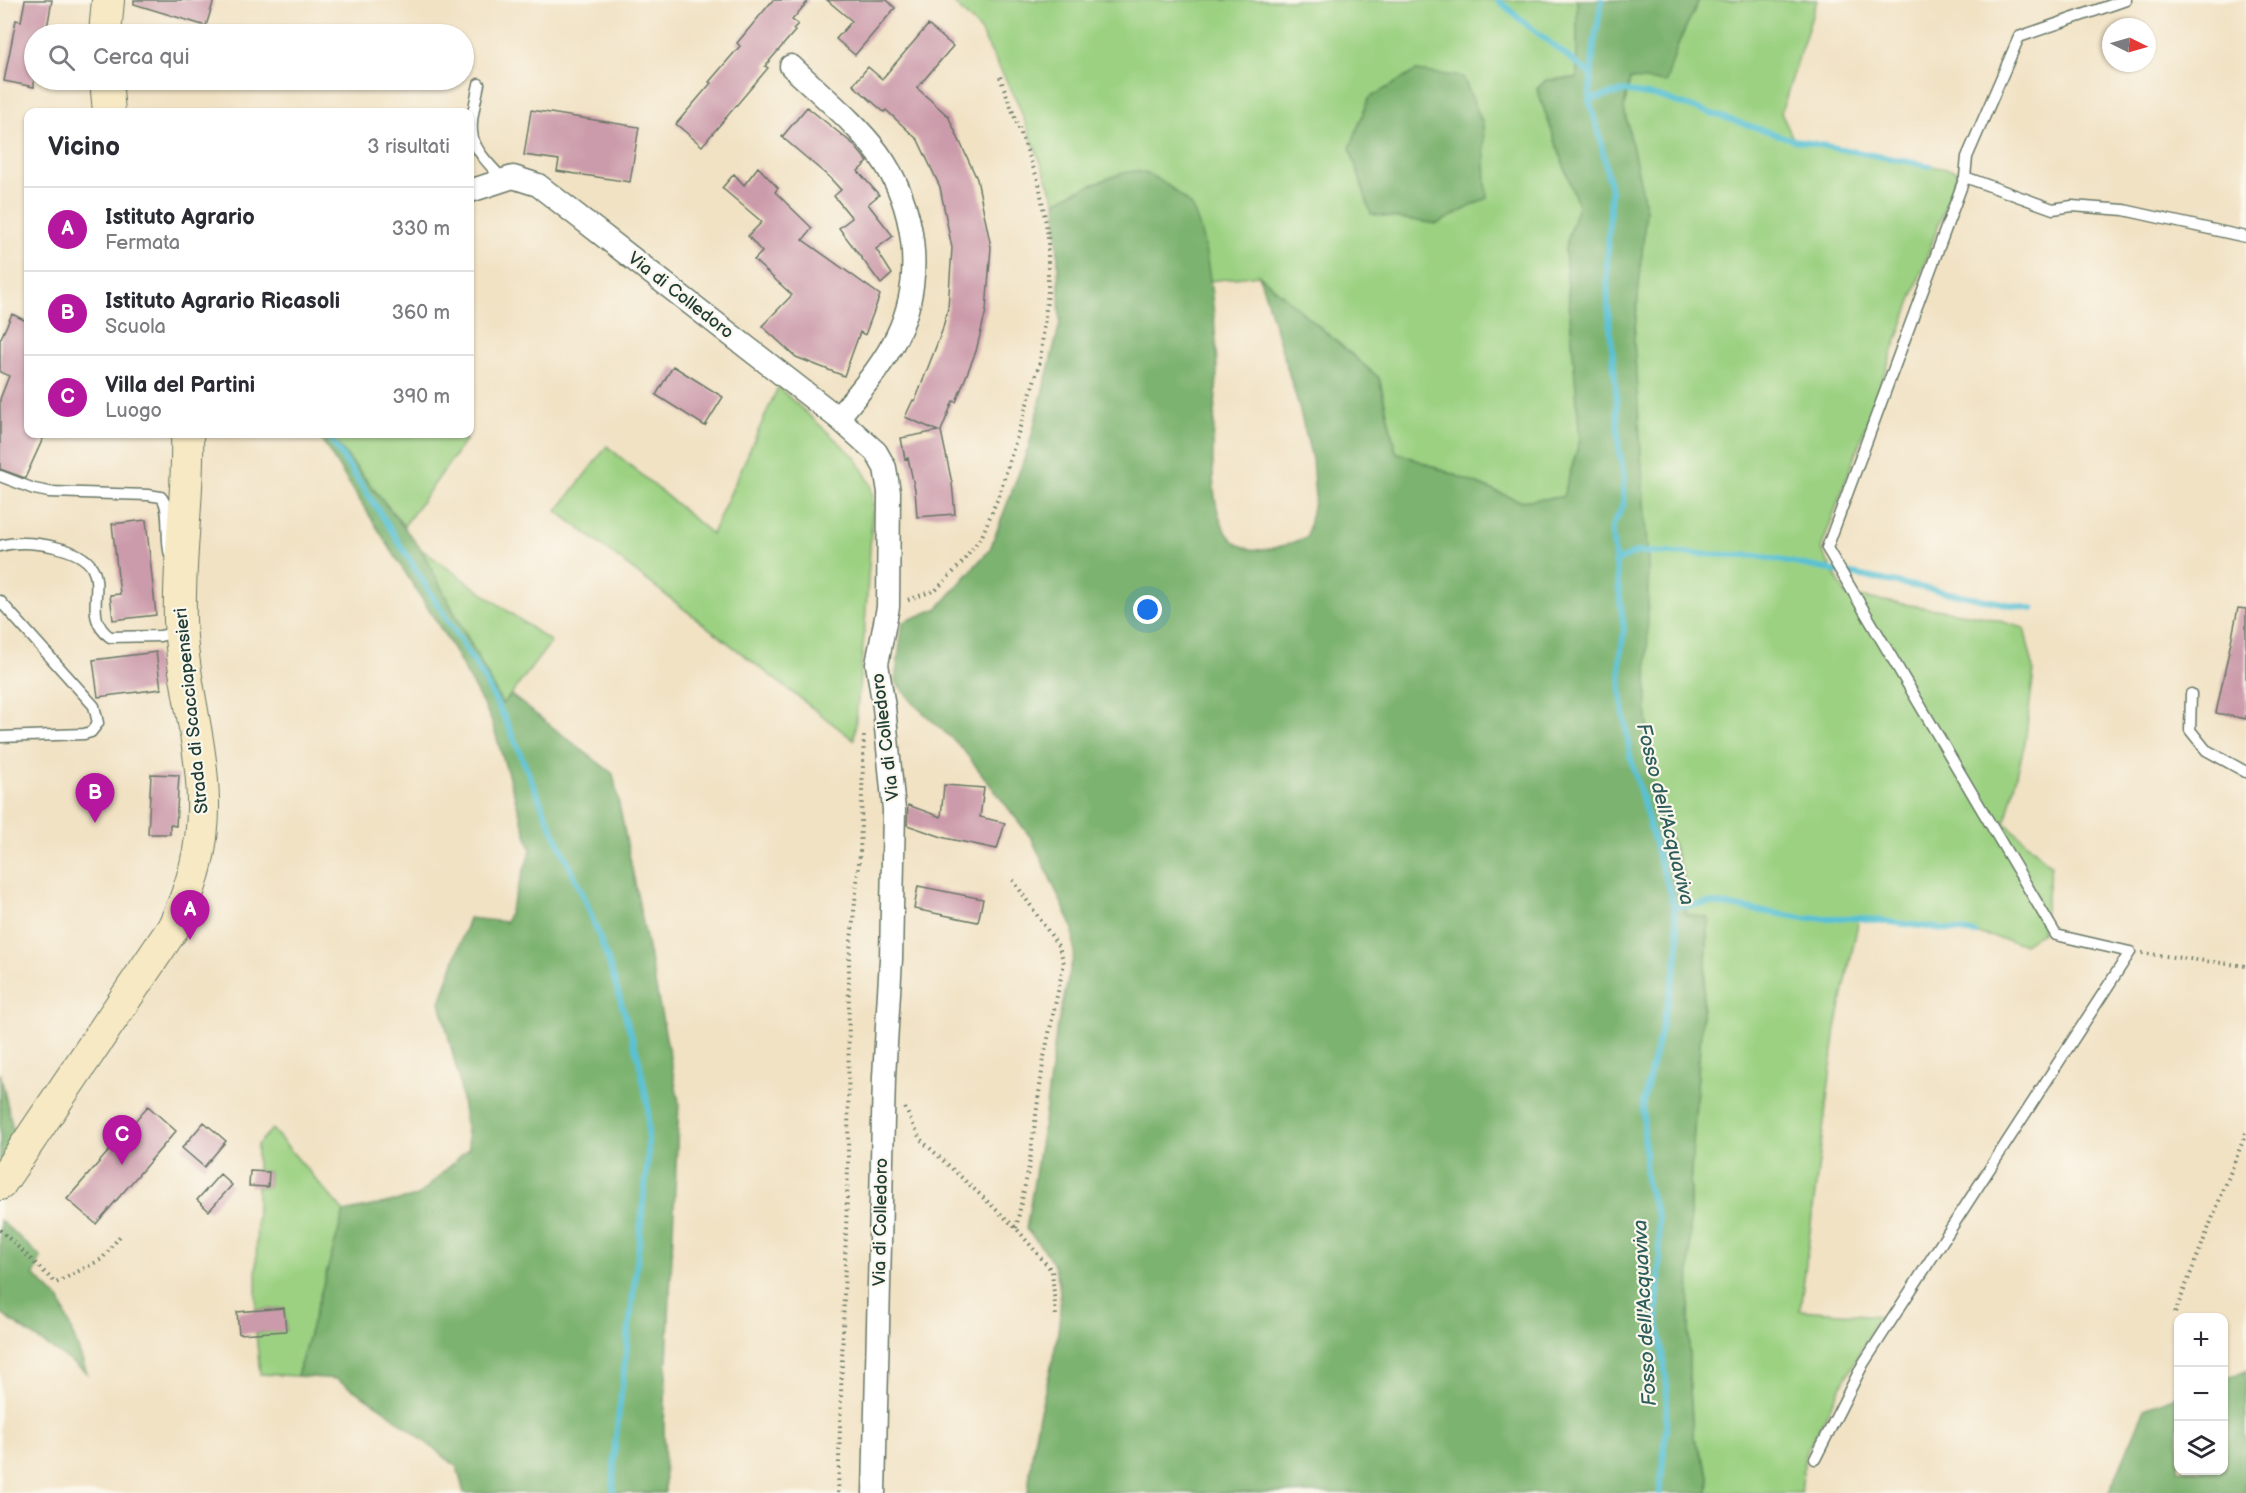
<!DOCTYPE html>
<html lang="it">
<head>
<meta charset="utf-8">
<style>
  :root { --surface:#fff; --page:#f7f7f7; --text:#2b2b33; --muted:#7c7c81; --line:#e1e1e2; --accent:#b5179e }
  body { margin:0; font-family:"Balsamiq Sans",sans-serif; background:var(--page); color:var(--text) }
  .controls { position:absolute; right:18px; bottom:18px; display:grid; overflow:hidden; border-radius:12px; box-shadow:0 2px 4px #0004 }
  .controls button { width:54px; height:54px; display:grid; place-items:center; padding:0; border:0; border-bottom:2px solid var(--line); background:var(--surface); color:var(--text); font:30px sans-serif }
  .compass { position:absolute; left:2102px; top:18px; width:54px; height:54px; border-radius:50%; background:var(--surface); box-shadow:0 2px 4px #0004; rotate:95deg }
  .you { position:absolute; left:1148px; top:610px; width:21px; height:21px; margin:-15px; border:4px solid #fff; border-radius:50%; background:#1a73e8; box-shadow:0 0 0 9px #1a73e833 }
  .badge { display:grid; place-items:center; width:39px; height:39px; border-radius:50%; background:var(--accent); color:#fff; font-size:20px; font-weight:700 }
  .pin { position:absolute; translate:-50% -50px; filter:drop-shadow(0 2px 3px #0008) }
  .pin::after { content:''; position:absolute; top:32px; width:21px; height:18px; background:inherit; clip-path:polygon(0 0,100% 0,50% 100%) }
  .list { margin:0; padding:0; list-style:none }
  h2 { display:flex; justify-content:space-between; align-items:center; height:78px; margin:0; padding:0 24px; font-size:26px }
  h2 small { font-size:20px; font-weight:400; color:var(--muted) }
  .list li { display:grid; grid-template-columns:39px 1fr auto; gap:18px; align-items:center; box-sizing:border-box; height:84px; padding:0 24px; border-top:2px solid var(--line) }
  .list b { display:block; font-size:22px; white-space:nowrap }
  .list p { margin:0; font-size:20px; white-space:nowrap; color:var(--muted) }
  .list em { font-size:20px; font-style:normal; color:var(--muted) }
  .icon { flex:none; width:33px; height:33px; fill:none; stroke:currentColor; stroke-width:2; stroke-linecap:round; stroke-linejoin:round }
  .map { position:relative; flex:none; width:2246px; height:1493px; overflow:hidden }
  .search { position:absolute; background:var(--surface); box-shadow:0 2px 4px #0004; left:24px; top:24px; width:450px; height:66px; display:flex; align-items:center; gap:15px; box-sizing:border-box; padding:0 21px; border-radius:33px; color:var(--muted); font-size:22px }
  .panel { position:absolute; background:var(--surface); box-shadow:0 2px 4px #0004; left:24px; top:108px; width:450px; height:330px; border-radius:12px }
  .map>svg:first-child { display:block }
</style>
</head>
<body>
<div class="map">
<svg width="2246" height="1493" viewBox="0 0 2246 1493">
  <rect width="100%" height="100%" fill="#fbf7ec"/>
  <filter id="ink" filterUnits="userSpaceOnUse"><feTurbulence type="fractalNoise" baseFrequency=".0167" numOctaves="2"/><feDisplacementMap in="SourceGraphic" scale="12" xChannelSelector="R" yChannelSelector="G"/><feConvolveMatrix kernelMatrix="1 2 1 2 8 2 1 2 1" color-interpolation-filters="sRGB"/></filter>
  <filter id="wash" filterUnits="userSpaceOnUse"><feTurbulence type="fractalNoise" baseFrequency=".008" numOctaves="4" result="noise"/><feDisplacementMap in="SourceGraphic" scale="24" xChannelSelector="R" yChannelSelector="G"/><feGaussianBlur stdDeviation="1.35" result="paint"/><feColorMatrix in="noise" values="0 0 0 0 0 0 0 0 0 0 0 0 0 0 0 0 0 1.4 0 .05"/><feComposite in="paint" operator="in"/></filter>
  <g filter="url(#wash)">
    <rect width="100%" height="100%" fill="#f1e2c4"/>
    <path fill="#9cd182" stroke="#5e875b" stroke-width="1.5" d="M 951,0 L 1577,0 L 1577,78 L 1546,80 L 1537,89 L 1578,205 L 1565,249 L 1580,440 L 1563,497 L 1520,501 L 1396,452 L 1379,378 L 1259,275 L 1210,281 L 1201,237 L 1079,189 L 1056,202 L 1017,101 L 979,29 Z
      M 1699,0 L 1817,0 L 1781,113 L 1794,140 L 1958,171 L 1821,549 L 1846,595 L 1986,617 L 2024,628 L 2034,670 L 2025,742 L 2005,823 L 2051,865 L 2042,932 L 2024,944 L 1975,933 L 1859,918 L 1836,1028 L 1800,1310 L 1879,1316 L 1805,1454 L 1801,1493 L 1708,1493 L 1709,1475 L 1693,1435 L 1689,1374 L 1690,1185 L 1709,919 L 1686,914 L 1684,878 L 1655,796 L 1647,716 L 1634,340 L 1646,209 L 1623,108 L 1630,79 L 1666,81 L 1678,44 Z
      M 778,387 L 856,458 L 871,485 L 873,502 L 865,625 L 854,740 L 557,511 L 607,446 L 712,534 Z
      M 329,434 L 458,434 L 466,440 L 404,526 Z
      M 421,549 L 551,642 L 503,705 Z
      M 272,1129 L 344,1212 L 297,1376 L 260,1374 L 256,1333 L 286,1330 L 284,1308 L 256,1310 L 257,1187 L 268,1187 L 269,1172 L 257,1171 L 257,1145 Z"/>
    <path fill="#7db370" stroke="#4e7852" stroke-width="1.5" d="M 1577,0 L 1699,0 L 1678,44 L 1666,82 L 1630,79 L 1624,108 L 1646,209 L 1634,340 L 1648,565 L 1647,716 L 1655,796 L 1684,878 L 1686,914 L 1709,918 L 1690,1185 L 1689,1374 L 1693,1435 L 1709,1475 L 1708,1493 L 1028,1493 C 1030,1469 1033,1444 1038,1420 C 1047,1377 1072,1308 1054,1266 C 1048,1252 1036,1241 1026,1229 L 1044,1121 L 1056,1033 L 1074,953 L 1073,928 L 1032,839 L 961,747 L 916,706 L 895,681 L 903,622 L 938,608 L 990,549 L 1029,446 L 1060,323 L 1056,202 C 1069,194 1122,170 1136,171 C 1151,173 1165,183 1176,192 C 1181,197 1189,202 1192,208 C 1210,242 1216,329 1217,369 C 1217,410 1200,513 1234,541 C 1254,559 1286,545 1307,537 L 1315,497 L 1312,459 L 1299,407 L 1259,275 L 1379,378 L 1396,452 L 1520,501 L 1563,497 L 1580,440 L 1565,249 L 1578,205 L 1537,89 L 1546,80 L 1577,78 Z
      M 1416,71 L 1463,77 L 1483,124 L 1487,198 L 1437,224 L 1371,214 L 1350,148 L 1369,98 Z
      M 318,434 L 329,434 L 421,549 L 502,704 L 511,695 L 613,774 L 679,1102 L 664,1425 L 665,1493 L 464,1493 L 457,1467 L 386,1411 L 337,1379 L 297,1376 L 344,1212 L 418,1196 L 469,1148 L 459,1079 L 440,1002 L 469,918 L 506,922 L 531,850 L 491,719 L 451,645 Z
      M 0,1073 L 16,1142 L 0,1166 Z
      M 0,1220 L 41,1257 L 34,1275 L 60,1300 L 87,1373 L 0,1313 Z
      M 2246,1371 L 2246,1493 L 2109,1493 L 2145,1408 L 2178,1395 L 2178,1470 L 2224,1470 L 2224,1378 Z"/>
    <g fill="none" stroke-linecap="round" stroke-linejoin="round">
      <path stroke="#58c1d4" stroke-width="6" d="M 1498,0 L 1521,20 L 1590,74
        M 1602,0 L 1594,45 L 1589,100 L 1599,133 L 1611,191 L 1607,262 L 1608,306 L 1616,389 L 1619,448 L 1624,478 L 1623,506 L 1612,527 L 1612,534 L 1624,630 L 1620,661 L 1621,693 L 1630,755 L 1659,859 L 1671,893 L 1679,940 L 1675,972 L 1643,1103 L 1646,1182 L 1658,1217 L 1660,1260 L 1657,1314 L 1667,1386 L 1666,1431 L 1660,1493
        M 1589,100 L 1623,91 L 1660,97 L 1794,140 L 1930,166
        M 327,434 L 379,511 L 482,675 L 509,727 L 546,815 L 585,899 L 608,960 L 639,1060 L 648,1107 L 648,1157 L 637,1263 L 615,1445 L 613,1493
        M 1615,562 L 1637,552 L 1758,556 L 2033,609
        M 1673,907 L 1711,903 L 1804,918 L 1859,918 L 1975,933"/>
    </g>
    <g id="blocks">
      <path fill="#cc9bab" d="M 25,0 L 52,0 L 46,34 L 34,34 L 34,87 L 4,81 L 16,20 L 21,21 Z
        M 134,0 L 214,0 L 206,26 L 134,4 Z
        M 773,0 L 809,0 L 792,20 L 798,24 L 793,29 L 795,31 L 765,66 L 768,68 L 702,146 L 676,124 L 711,83 L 709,82 L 740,46 L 737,43 Z
        M 827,0 L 887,0 L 895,8 L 855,55 L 836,39 L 852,21 Z
        M 928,25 L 953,46 L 917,88 L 948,116 L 977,179 L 991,247 L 986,311 L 976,351 L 956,402 L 953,401 L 941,431 L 952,483 L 955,514 L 917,517 L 915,490 L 908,458 L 905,459 L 901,438 L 938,431 L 905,417 L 913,400 L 915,401 L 942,331 L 948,308 L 952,248 L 940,187 L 918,140 L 886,110 L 884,112 L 853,85 L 868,67 L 882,79 Z
        M 807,107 L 853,144 L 868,162 L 858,171 L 879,195 L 868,204 L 893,236 L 876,249 L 892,274 L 881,284 L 839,228 L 852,218 L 834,196 L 841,190 L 829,177 L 782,137 Z
        M 531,110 L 639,127 L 630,182 L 557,171 L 559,160 L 524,155 Z
        M 758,167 L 778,188 L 775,192 L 812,228 L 803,240 L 880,295 L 865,335 L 860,332 L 844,376 L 796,357 L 762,326 L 792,295 L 754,260 L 762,252 L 748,236 L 762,222 L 722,188 L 734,174 L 744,185 Z
        M 12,314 L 28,322 L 28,434 L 45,434 L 25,478 L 0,469 L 0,399 L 9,376 L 0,372 L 0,340 Z
        M 673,366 L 723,397 L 705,426 L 656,395 Z
        M 146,520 L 156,615 L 113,620 L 110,595 L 120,594 L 112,524 Z
        M 2238,608 L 2246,609 L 2246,719 L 2216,713 Z
        M 156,652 L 161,689 L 98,697 L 93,660 Z
        M 151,774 L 179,775 L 176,826 L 170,825 L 170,834 L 148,834 Z
        M 944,785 L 984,788 L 980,817 L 1005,823 L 997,849 L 945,838 L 907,825 L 908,805 L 941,817 Z
        M 918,886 L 983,899 L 978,922 L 914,909 Z
        M 148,1106 L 176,1131 L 96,1224 L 67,1199 Z
        M 204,1122 L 226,1141 L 204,1167 L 182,1148 Z
        M 250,1171 L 269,1172 L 268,1187 L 249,1186 Z
        M 220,1174 L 232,1185 L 209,1211 L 197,1200 Z
        M 284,1308 L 286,1331 L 239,1334 L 237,1312 Z"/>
    </g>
  </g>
  <g filter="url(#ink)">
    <use href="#blocks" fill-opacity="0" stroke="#687766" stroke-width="1.5"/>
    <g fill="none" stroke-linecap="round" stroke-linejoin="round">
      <defs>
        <path id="lane" d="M 2126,0 L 2019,37 L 1967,157 L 1965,177 L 2053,209 L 2072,206 L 2124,210 L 2246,237
          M 479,84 C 468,136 465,140 503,179
          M 0,476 L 34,489 L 49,492 L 148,495 L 161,497 C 171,507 165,540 170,555
          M 0,546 C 18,541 37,543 55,547 C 130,564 72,610 110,637 L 160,636 L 177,632
          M 0,601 L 94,706 L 98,723 L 91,732 L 84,734 L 0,737
          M 2191,694 L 2190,730 L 2206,750 L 2246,772
          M 1815,1459 L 1863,1364 L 2130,952 L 2056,935 L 1827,548 L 1965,177"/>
        <path id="street" d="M 791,66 C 820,94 854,121 878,153 C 916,205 925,278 897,336 C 882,367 859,392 838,418
          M 470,191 L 513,177 L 538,185 L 838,418 L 876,452 L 885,468 L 889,492 L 888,607 L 877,664 L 884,707 L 894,810 L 891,959 L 884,1077 L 874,1493"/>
        <path id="secondary" d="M 105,34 L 108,0
          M 106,80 L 109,112
          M 0,1184 L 173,928 C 192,889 204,845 203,801 C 202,740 182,681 180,620 C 178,558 189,496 187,434"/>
      </defs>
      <use href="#lane" stroke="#687766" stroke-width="13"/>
      <use href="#street" stroke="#687766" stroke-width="25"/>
      <use href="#secondary" stroke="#687766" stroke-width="34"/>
      <path stroke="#687766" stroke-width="4" stroke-dasharray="1.5 4.5" stroke-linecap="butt" d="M 908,600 L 936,590 L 961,564 L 982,536 L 999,495 L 1040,362 L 1048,291 L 1048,236 L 1039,183 L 1000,77
        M 1013,880 L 1059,947 L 1064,963 L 1044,1057 L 1029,1166 L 1016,1228
        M 2142,953 L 2246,966
        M 905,1108 L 920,1139 L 1016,1228 L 1052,1271 L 1056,1316
        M 0,1230 L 56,1283 L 102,1259 L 120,1236
        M 2175,1313 L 2246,1133
        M 838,1493 L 848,1165 L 849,960 L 860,853 L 864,734"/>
      <use href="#lane" stroke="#fff" stroke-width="10"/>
      <use href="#street" stroke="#fff" stroke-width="22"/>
      <use href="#secondary" stroke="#f6e9c3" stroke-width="32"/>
    </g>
  </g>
  <g text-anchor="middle" stroke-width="4.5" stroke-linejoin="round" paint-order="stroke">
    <g font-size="18" fill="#1f3d34" stroke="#fbf7ec">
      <text transform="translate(681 295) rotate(38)" y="6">Via di Colledoro</text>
      <text transform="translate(191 711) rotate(-96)" y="6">Strada di Scacciapensieri</text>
      <text transform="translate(885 737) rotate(-97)" y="6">Via di Colledoro</text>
      <text transform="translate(880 1222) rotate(-89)" y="6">Via di Colledoro</text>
    </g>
    <g font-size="20" font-style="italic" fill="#2d5e5c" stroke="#fbf7ec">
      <text transform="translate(1666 814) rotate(76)" y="7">Fosso dell'Acquaviva</text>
      <text transform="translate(1644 1313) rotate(-93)" y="7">Fosso dell'Acquaviva</text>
    </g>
  </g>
</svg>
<div class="controls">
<button>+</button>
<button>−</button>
<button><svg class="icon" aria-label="layers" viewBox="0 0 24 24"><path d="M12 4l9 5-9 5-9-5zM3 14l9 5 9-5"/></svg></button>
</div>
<svg class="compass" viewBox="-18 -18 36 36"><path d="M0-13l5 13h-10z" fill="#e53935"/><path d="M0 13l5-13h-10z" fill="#7c7c81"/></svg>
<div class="you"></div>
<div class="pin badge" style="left:190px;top:940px">A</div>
<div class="pin badge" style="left:95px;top:823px">B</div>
<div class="pin badge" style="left:122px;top:1165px">C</div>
<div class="search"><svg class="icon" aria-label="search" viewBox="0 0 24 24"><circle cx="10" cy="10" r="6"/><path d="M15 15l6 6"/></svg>Cerca qui</div>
<section class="panel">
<h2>Vicino<small>3 risultati</small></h2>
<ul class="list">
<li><span class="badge">A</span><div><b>Istituto Agrario</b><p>Fermata</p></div><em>330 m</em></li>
<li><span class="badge">B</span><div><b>Istituto Agrario Ricasoli</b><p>Scuola</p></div><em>360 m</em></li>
<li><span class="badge">C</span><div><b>Villa del Partini</b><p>Luogo</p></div><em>390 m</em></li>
</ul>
</section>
</div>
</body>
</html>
